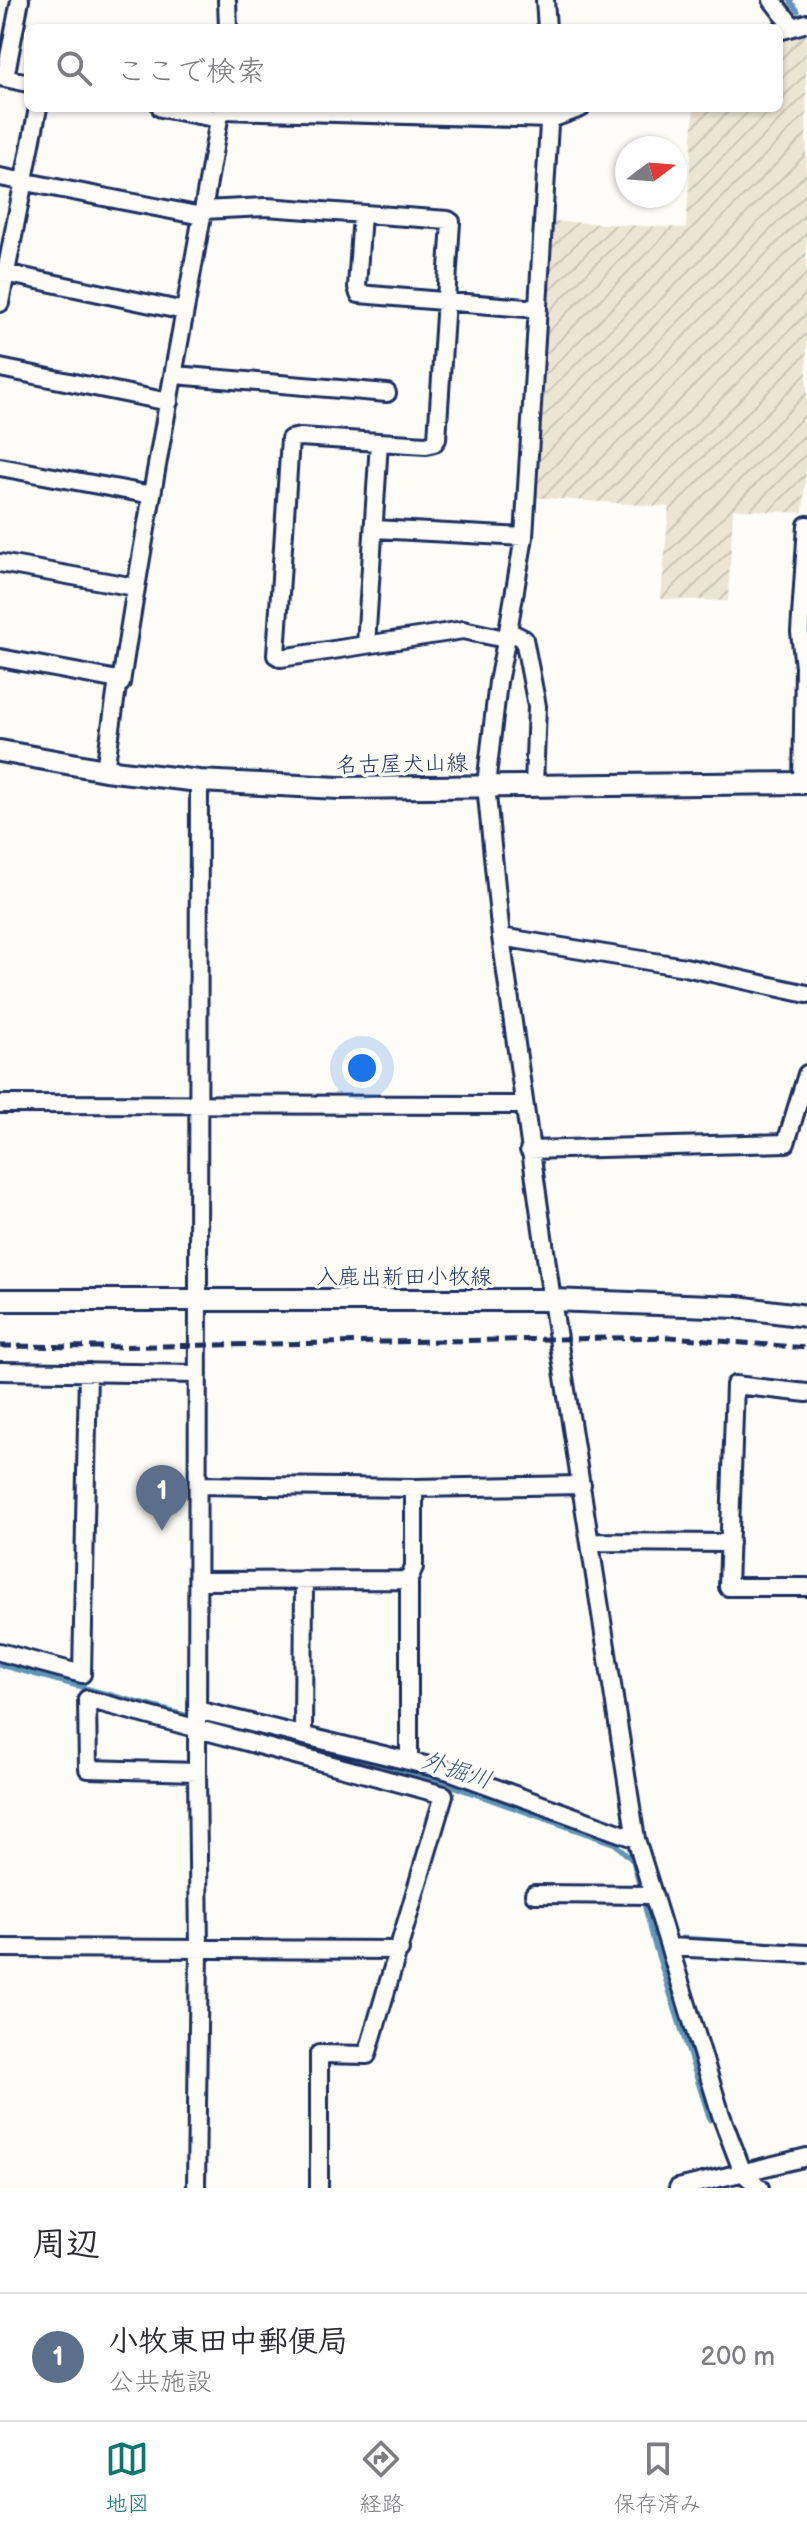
<!DOCTYPE html>
<html lang="ja">
<head>
<meta charset="utf-8">
<style>
  :root { --surface:#fff; --page:#f7f7f7; --text:#2b2b33; --muted:#7c7c81; --line:#e1e1e2; --accent:#0f766e }
  body { margin:0; font-family:"Balsamiq Sans","Klee One",sans-serif; background:var(--page); color:var(--text) }
  .compass { position:absolute; left:615px; top:136px; width:72px; height:72px; border-radius:50%; background:var(--surface); box-shadow:0 2px 6px #0004; rotate:74deg }
  .you { position:absolute; left:362px; top:1068px; width:28px; height:28px; margin:-20px; border:6px solid #fff; border-radius:50%; background:#1a73e8; box-shadow:0 0 0 12px #1a73e833 }
  .badge { display:grid; place-items:center; width:52px; height:52px; border-radius:50%; background:var(--accent); color:#fff; font-size:26px; font-weight:700 }
  .pin { position:absolute; translate:-50% -66px; filter:drop-shadow(0 2px 4px #0008) }
  .pin::after { content:''; position:absolute; top:42px; width:28px; height:24px; background:inherit; clip-path:polygon(0 0,100% 0,50% 100%) }
  .list { margin:0; padding:0; list-style:none }
  h2 { display:flex; justify-content:space-between; align-items:center; height:104px; margin:0; padding:0 32px; font-size:34px }
  h2 small { font-size:26px; font-weight:400; color:var(--muted) }
  .list li { display:grid; grid-template-columns:52px 1fr auto; gap:24px; align-items:center; box-sizing:border-box; height:128px; padding:0 32px; border-top:2px solid var(--line) }
  .list b { display:block; font-size:30px; white-space:nowrap }
  .list p { margin:0; font-size:26px; white-space:nowrap; color:var(--muted) }
  .list em { font-size:26px; font-style:normal; color:var(--muted) }
  .icon { flex:none; width:44px; height:44px; fill:none; stroke:currentColor; stroke-width:2; stroke-linecap:round; stroke-linejoin:round }
  .map { position:relative; flex:none; width:807px; height:2188px; overflow:hidden }
  .search { position:absolute; background:var(--surface); box-shadow:0 2px 6px #0004; left:24px; right:24px; top:24px; height:88px; display:flex; align-items:center; gap:20px; box-sizing:border-box; padding:0 28px; border-radius:12px; color:var(--muted); font-size:30px }
  .sheet { height:232px; background:var(--surface) }
  nav { display:flex; justify-content:space-around; align-items:center; box-sizing:border-box; height:112px; border-top:2px solid var(--line); background:var(--surface); font-size:22px; color:var(--muted) }
  nav a { display:grid; justify-items:center; gap:4px }
  nav .on { color:var(--accent) }
  .map>svg:first-child { display:block }
</style>
</head>
<body>
<div class="map">
<svg width="807" height="2188" viewBox="0 0 807 2188">
  <defs>
    <pattern id="industrial-furrows" width="10" height="10" patternUnits="userSpaceOnUse" patternTransform="scale(2)"><rect width="10" height="10" fill="#ede5d3"/><path d="M-1 1l2-2M0 10L10 0M9 11l2-2" fill="none" stroke="#cbc5b8"/></pattern>
  </defs>
  <rect width="100%" height="100%" fill="#fdfcf7"/>
  <filter id="ink" filterUnits="userSpaceOnUse"><feTurbulence type="fractalNoise" baseFrequency=".0125" numOctaves="2"/><feDisplacementMap in="SourceGraphic" scale="16" xChannelSelector="R" yChannelSelector="G"/><feConvolveMatrix kernelMatrix="1 2 1 2 8 2 1 2 1" color-interpolation-filters="sRGB"/></filter>
  <g filter="url(#ink)">
    <path fill="url(#industrial-furrows)" d="M 806,31 L 807,453 L 803,513 L 733,509 L 728,601 L 661,599 L 669,507 L 532,497 L 549,221 L 686,228 L 694,108 L 779,108 L 779,35 Z"/>
    <g fill="none" stroke-linecap="round" stroke-linejoin="round">
      <path stroke="#6195b7" stroke-width="5" d="M 790,0 L 798,11
        M 0,1665 L 196,1718
        M 209,1721 L 438,1781 L 615,1844 L 633,1861 L 654,1943 L 710,2120
        M 682,1938 L 807,1946"/>
      <defs>
        <path id="minor" d="M 227,0 L 228,28
          M 545,0 L 547,28
          M 772,0 L 793,27
          M 779,31 L 807,23
          M 0,77 L 28,83
          M 5,78 L 20,0
          M 161,108 L 219,119
          M 223,110 L 551,119 L 581,108
          M 0,177 L 202,216
          M 203,210 L 266,207 L 448,220 L 451,222 L 437,439 L 434,443 L 426,445 L 300,437 L 290,439 L 276,655 L 281,658 L 463,630 L 505,639
          M 362,214 L 357,287 L 359,294 L 538,309
          M 0,272 L 184,311
          M 0,303 L 38,108
          M 0,368 L 169,402
          M 175,375 L 387,393
          M 0,467 L 152,495
          M 374,529 L 524,537
          M 0,563 L 135,587
          M 508,631 L 498,682 L 486,785 L 501,937 L 552,1300 L 636,1839 L 721,2115 L 743,2173 L 760,2188
          M 366,645 L 379,442
          M 0,658 L 118,680
          M 105,770 L 118,680 L 121,683 C 149,494 187,307 219,119 L 223,108
          M 802,783 L 804,667 L 800,632 L 807,525
          M 534,785 L 537,706 L 524,639 L 508,631 L 524,537 L 550,108
          M 501,937 L 685,967 L 807,994
          M 0,1104 L 523,1105
          M 529,1150 L 786,1143 L 807,1074
          M 0,1371 L 198,1374
          M 807,1393 L 735,1385 L 728,1587 L 807,1587
          M 198,1485 L 414,1488 L 582,1485
          M 591,1542 L 730,1543
          M 199,1581 L 409,1580
          M 0,1652 L 82,1674 L 88,1372
          M 197,1710 L 446,1770 L 636,1839
          M 303,1734 L 304,1580
          M 409,1761 L 409,1580 L 414,1567 L 414,1488
          M 197,1772 L 88,1769 L 87,1699 L 444,1795 L 367,2055 L 319,2054 L 319,2188
          M 534,1894 L 653,1895
          M 669,1947 L 807,1954
          M 0,1948 L 400,1950
          M 196,2188 L 199,1949 L 197,1772 L 199,781
          M 678,2188 L 807,2157"/>
        <path id="major" d="M 0,751 L 105,770 L 199,781 L 339,788 L 807,783
          M 0,1300 L 552,1300 L 737,1307 L 807,1316"/>
      </defs>
      <use href="#minor" stroke="#1b2f5e" stroke-width="22"/>
      <use href="#major" stroke="#1b2f5e" stroke-width="26"/>
      <use href="#minor" stroke="#fdfcf7" stroke-width="16"/>
      <use href="#major" stroke="#fdfcf7" stroke-width="20"/>
      <path stroke="#1b2f5e" stroke-width="5" stroke-dasharray="12 6" stroke-linecap="butt" d="M 0,1346 L 100,1347 L 670,1337 L 807,1348"/>
    </g>
  </g>
  <g text-anchor="middle" stroke-width="7" stroke-linejoin="round" paint-order="stroke">
    <g font-size="22" fill="#1b2f5e" stroke="#fdfcf7">
      <text transform="translate(402 763) rotate(-1)" y="8">名古屋犬山線</text>
      <text x="404" y="1284">入鹿出新田小牧線</text>
    </g>
    <g font-size="24" font-style="italic" fill="#385a83" stroke="#fdfcf7">
      <text transform="translate(457 1770) rotate(18)" y="8">外掘川</text>
    </g>
  </g>
</svg>
<svg class="compass" viewBox="-18 -18 36 36"><path d="M0-13l5 13h-10z" fill="#e53935"/><path d="M0 13l5-13h-10z" fill="#7c7c81"/></svg>
<div class="you"></div>
<div class="pin badge" style="left:162px;top:1531px;background:#5c6f8a">1</div>
<div class="search"><svg class="icon" aria-label="search" viewBox="0 0 24 24"><circle cx="10" cy="10" r="6"/><path d="M15 15l6 6"/></svg>ここで検索</div>
</div>
<section class="sheet">
<h2>周辺<small></small></h2>
<ul class="list">
<li><span class="badge" style="background:#5c6f8a">1</span><div><b>小牧東田中郵便局</b><p>公共施設</p></div><em>200 m</em></li>
</ul>
</section>
<nav>
<a class="on"><svg class="icon" aria-label="map" viewBox="0 0 24 24"><path d="M3 6l6-2 6 2 6-2v14l-6 2-6-2-6 2zM9 4v14M15 6v14"/></svg>地図</a>
<a><svg class="icon" aria-label="directions" viewBox="0 0 24 24"><path d="M12 3l9 9-9 9-9-9zM9 14v-3h6M13 9l2 2-2 2"/></svg>経路</a>
<a><svg class="icon" aria-label="saved" viewBox="0 0 24 24"><path d="M7 4h10v16l-5-4-5 4z"/></svg>保存済み</a>
</nav>
</body>
</html>
